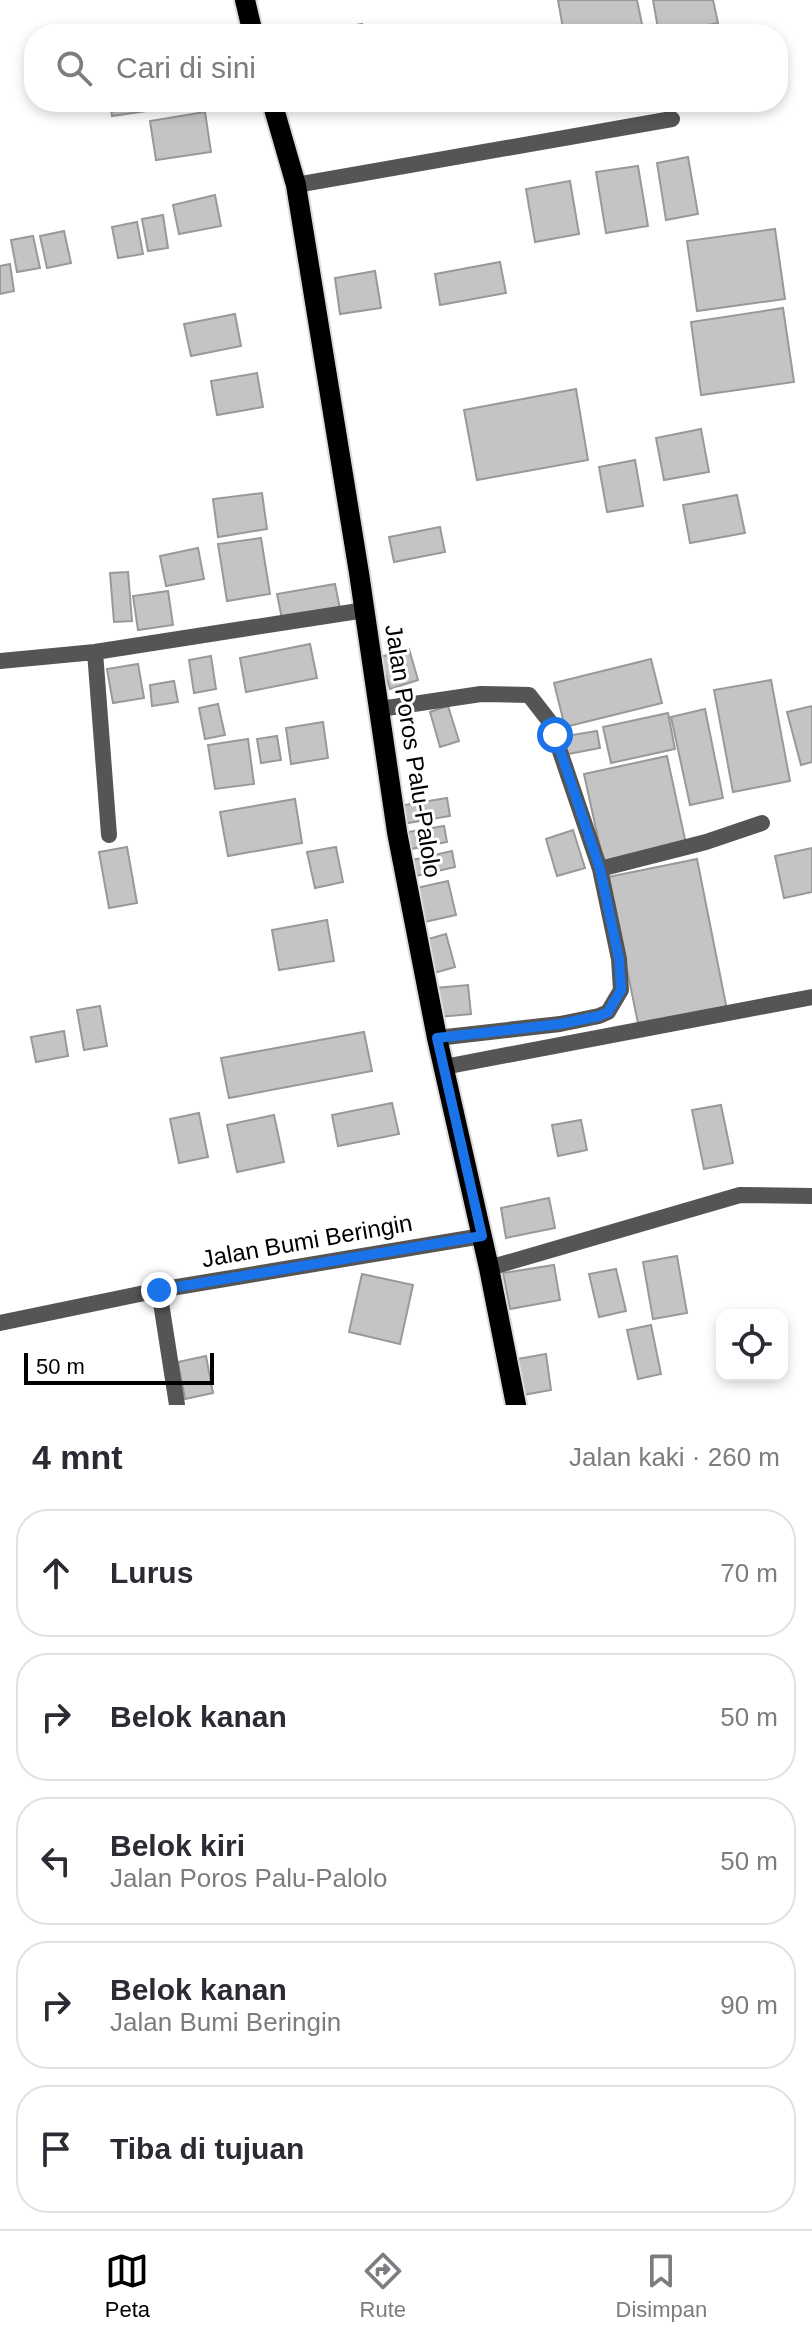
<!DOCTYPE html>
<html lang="id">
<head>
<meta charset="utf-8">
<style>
  :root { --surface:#fff; --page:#f7f7f7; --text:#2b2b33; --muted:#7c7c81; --line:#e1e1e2; --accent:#000 }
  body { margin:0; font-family:Arial,sans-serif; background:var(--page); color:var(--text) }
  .controls { position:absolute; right:24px; bottom:24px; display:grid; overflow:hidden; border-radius:16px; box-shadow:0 4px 12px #0003 }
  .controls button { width:72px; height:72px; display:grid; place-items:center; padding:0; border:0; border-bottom:2px solid var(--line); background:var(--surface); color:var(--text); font:40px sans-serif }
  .scale { position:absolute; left:24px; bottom:20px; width:190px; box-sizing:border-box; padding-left:8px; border:4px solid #000; border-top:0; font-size:22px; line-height:28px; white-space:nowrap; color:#000; -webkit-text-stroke:6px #fff; paint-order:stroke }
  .stop { position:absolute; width:24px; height:24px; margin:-18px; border:6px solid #1a73e8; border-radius:50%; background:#fff }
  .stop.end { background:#1a73e8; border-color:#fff; box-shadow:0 2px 8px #0008 }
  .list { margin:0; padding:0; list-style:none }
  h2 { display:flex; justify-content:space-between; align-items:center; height:104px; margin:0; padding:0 32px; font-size:34px }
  h2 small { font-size:26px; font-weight:400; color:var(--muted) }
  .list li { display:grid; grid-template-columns:52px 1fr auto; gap:24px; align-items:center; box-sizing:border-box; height:128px; margin:0 16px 16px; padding:0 16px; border:2px solid var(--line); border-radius:32px }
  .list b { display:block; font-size:30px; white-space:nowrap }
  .list p { margin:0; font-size:26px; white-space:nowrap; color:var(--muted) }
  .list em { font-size:26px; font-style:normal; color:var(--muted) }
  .icon { flex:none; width:44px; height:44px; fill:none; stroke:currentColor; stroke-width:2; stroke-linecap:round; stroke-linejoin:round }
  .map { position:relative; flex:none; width:812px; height:1405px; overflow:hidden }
  .search { position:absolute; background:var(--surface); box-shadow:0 4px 12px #0003; left:24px; right:24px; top:24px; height:88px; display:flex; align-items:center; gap:20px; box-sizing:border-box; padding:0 28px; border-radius:32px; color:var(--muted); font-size:30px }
  .sheet { height:824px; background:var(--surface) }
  nav { display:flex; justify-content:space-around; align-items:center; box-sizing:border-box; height:112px; border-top:2px solid var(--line); background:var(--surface); font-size:22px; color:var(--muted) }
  nav a { display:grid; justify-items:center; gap:4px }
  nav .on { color:var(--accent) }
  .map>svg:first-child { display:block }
</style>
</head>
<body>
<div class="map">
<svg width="812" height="1405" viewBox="0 0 812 1405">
  <rect width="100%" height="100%" fill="#fff"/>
  <path fill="#c4c4c4" stroke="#999" stroke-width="2" d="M 558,0 L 637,0 L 644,34 L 564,34 Z
    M 653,0 L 713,0 L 718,23 L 659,34 Z
    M 362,24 L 364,34 L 318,34 L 317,32 Z
    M 110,102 L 153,102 L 154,110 L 112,116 Z
    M 205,112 L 211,152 L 156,160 L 150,121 Z
    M 688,157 L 698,214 L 666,220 L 657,163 Z
    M 638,166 L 648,226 L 606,233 L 596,172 Z
    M 570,181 L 579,234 L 535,242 L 526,189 Z
    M 215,195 L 221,226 L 179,234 L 173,205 Z
    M 163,215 L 168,248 L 148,251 L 142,219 Z
    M 137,222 L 143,254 L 118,258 L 112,227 Z
    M 775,229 L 785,299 L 697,311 L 687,241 Z
    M 64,231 L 71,263 L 47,268 L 40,236 Z
    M 33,236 L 40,268 L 17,272 L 11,240 Z
    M 500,262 L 506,293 L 440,305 L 435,274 Z
    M 10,264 L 14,291 L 0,294 L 0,266 Z
    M 375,271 L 381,308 L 340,314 L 335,278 Z
    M 783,308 L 794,382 L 701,395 L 691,322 Z
    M 235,314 L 241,346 L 191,356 L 184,324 Z
    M 257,373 L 263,407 L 217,415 L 211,381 Z
    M 576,389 L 588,460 L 477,480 L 464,410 Z
    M 701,429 L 709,472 L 664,480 L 656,438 Z
    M 635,460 L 643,506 L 607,512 L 599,467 Z
    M 262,493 L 267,529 L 218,537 L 213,499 Z
    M 737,495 L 745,533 L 690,543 L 683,505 Z
    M 440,527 L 445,552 L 394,562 L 389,537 Z
    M 261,538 L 270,594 L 227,601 L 218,544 Z
    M 198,548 L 204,579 L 166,586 L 160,556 Z
    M 128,572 L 132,621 L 114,622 L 110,573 Z
    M 335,584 L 340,609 L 282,619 L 277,594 Z
    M 168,591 L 173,625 L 138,630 L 133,596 Z
    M 310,644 L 317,678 L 246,692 L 240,658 Z
    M 409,649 L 418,680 L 390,689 L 380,657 Z
    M 211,656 L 216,689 L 194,693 L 189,660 Z
    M 651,659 L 662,703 L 565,727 L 554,683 Z
    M 138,664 L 144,698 L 113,703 L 107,669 Z
    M 771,680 L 790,781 L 733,792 L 714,690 Z
    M 174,681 L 178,702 L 152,706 L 150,685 Z
    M 218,704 L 225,735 L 205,739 L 199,708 Z
    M 448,706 L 459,741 L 440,747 L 430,712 Z
    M 812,706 L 812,762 L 801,765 L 787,712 Z
    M 705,709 L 723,798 L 690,805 L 671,717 Z
    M 668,713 L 675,749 L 611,763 L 603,727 Z
    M 323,722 L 328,758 L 291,764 L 286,728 Z
    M 597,731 L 600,748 L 563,755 L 560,737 Z
    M 277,736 L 281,760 L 261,763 L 257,739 Z
    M 248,739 L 254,784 L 215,789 L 208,745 Z
    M 667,756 L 686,844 L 603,861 L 584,774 Z
    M 447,798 L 450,816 L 402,824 L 399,806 Z
    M 295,799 L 302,843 L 228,856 L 220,812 Z
    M 444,826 L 447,842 L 411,849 L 408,832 Z
    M 573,830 L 585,868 L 557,876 L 546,839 Z
    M 127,847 L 137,903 L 109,908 L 99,852 Z
    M 336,847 L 343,882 L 315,888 L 307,852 Z
    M 812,848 L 812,892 L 784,898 L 775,856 Z
    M 452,851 L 455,867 L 416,876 L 412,860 Z
    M 697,859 L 727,1010 L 639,1028 L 608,877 Z
    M 448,881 L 456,915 L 420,923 L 412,889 Z
    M 327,920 L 334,961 L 279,970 L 272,930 Z
    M 446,934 L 455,967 L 427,975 L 418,942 Z
    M 468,985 L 471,1014 L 438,1017 L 435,988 Z
    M 100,1006 L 107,1046 L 84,1050 L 77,1010 Z
    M 64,1031 L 68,1056 L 36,1062 L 31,1037 Z
    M 364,1032 L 372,1071 L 229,1098 L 221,1058 Z
    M 392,1103 L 399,1134 L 338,1146 L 332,1115 Z
    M 721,1105 L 733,1163 L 704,1169 L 692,1110 Z
    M 199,1113 L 208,1157 L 179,1163 L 170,1119 Z
    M 274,1115 L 284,1162 L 237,1172 L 227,1125 Z
    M 581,1120 L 587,1150 L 558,1156 L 552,1125 Z
    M 549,1198 L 555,1228 L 506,1238 L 501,1208 Z
    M 677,1256 L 687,1313 L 653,1319 L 643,1262 Z
    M 554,1265 L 560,1300 L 510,1309 L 503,1273 Z
    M 616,1269 L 626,1311 L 599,1317 L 589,1274 Z
    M 362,1274 L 413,1285 L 400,1344 L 349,1332 Z
    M 651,1325 L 661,1374 L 638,1379 L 627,1330 Z
    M 546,1354 L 551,1390 L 523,1395 L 517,1359 Z
    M 206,1356 L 213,1393 L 185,1399 L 178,1362 Z"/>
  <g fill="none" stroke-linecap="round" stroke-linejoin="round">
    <defs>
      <path id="primary" d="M 245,0 L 253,34
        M 272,102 L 296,185 L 359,573 L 397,832 L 437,1038 L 489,1268 L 516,1405"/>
    </defs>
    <use href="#primary" stroke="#dbdbdb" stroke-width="24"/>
    <path stroke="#555" stroke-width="16" d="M 296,185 L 672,119
      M 95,652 L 109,835
      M 0,661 L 95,652 L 365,610
      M 380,709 L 481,694 L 529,695 L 550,722 L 600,869 L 619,959 L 621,990 L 608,1012 L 599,1016 L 560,1024 L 437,1038
      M 600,869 L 706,842 L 762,823
      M 444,1067 L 812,997
      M 489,1268 L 740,1195 L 812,1196
      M 159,1290 L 177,1405
      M 0,1323 L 159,1290 L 482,1236"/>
    <use href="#primary" stroke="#000" stroke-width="20"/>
  </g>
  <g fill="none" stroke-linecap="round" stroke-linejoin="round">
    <path stroke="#1a73e8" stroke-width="10" d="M 159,1290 L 482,1236 L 437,1038 L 560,1024 L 599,1016 L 608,1012 L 621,990 L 619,959 L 600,869 L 555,735"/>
  </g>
  <g text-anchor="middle" stroke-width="6" stroke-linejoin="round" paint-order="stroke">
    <g font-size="24" fill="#000" stroke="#fff">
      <text transform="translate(413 751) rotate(81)" y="8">Jalan Poros Palu-Palolo</text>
      <text transform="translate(307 1241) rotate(-10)" y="8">Jalan Bumi Beringin</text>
    </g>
  </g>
</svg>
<div class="controls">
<button><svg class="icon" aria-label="locate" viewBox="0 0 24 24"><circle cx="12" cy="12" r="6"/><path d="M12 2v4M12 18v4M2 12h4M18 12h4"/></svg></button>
</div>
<div class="scale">50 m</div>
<div class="stop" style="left:555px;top:735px"></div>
<div class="stop end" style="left:159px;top:1290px"></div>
<div class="search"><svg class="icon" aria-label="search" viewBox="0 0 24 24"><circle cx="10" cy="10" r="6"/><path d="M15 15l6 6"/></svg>Cari di sini</div>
</div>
<section class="sheet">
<h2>4 mnt<small>Jalan kaki · 260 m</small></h2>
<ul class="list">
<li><svg class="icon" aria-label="ahead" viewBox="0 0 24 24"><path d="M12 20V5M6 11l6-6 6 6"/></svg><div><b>Lurus</b></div><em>70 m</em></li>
<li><svg class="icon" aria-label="right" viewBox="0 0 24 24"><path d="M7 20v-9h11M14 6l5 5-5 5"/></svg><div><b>Belok kanan</b></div><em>50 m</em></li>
<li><svg class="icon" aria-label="left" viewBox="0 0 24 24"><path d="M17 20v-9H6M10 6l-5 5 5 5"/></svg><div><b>Belok kiri</b><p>Jalan Poros Palu-Palolo</p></div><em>50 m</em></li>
<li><svg class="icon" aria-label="right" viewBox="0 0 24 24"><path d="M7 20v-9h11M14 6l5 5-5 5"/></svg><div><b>Belok kanan</b><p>Jalan Bumi Beringin</p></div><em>90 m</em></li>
<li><svg class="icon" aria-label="arrive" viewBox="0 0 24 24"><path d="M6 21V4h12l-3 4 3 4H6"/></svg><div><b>Tiba di tujuan</b></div></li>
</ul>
</section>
<nav>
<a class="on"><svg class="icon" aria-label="map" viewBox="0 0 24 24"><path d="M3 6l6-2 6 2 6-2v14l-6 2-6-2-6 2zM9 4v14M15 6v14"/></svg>Peta</a>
<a><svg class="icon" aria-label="directions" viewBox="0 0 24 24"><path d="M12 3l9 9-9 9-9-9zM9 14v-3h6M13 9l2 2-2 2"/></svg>Rute</a>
<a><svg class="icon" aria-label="saved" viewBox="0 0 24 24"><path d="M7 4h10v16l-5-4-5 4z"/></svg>Disimpan</a>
</nav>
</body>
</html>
